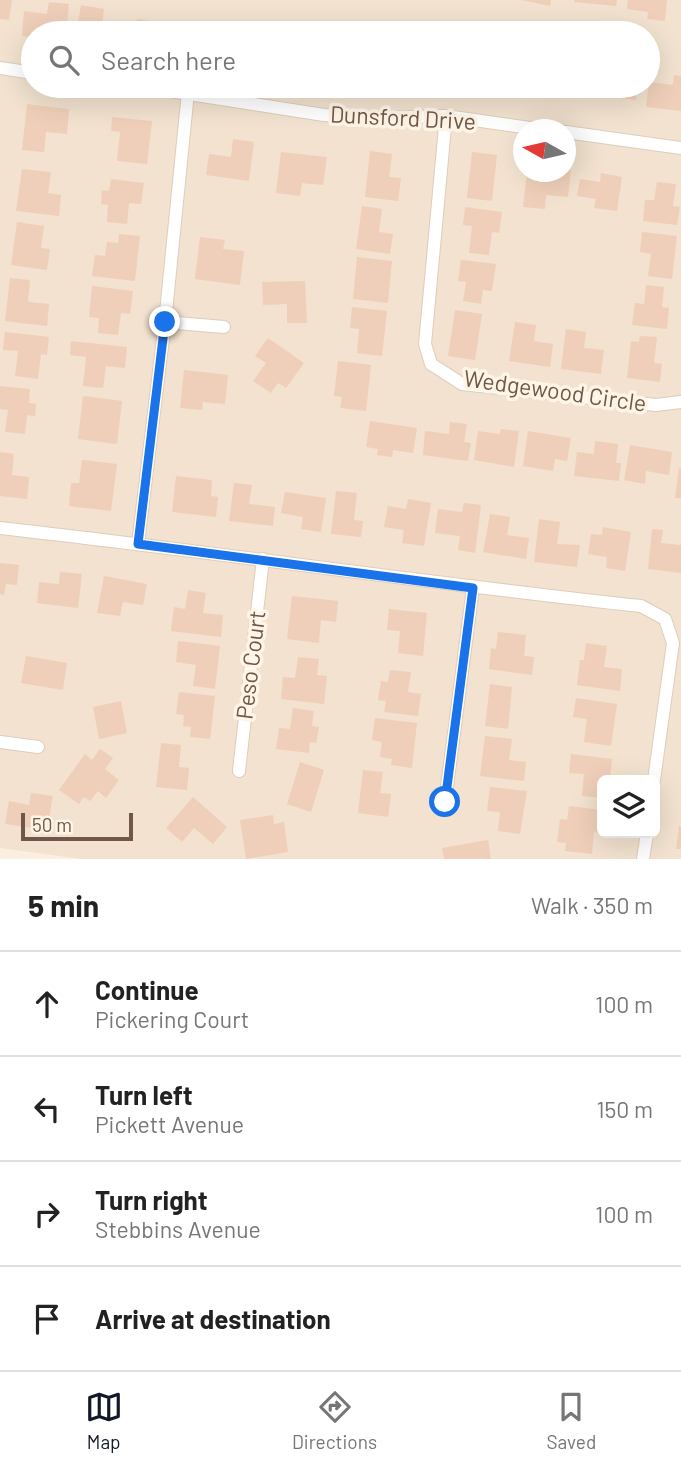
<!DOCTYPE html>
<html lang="en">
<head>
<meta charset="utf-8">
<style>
  :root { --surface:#fff; --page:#f2f2f2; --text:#222; --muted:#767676; --line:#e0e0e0; --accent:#111827 }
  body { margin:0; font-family:Barlow,sans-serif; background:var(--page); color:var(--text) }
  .controls { position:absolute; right:21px; bottom:21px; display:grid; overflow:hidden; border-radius:10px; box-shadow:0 7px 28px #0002 }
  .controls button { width:63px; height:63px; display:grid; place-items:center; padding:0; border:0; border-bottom:2px solid var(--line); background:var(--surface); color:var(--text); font:35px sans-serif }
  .compass { position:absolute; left:513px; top:119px; width:63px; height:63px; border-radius:50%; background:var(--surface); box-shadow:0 7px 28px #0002; rotate:278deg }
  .scale { position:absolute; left:21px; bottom:18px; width:112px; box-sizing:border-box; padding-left:7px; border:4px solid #705749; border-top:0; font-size:19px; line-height:24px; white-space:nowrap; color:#705749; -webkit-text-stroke:5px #fef5e6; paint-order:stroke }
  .stop { position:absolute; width:21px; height:21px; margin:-16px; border:5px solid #1a73e8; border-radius:50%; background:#fff }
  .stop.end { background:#1a73e8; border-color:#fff; box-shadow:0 2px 7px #0008 }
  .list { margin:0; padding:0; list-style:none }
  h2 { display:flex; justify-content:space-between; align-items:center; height:91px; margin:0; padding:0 28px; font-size:30px }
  h2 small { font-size:23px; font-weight:400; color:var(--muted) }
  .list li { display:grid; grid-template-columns:46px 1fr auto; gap:21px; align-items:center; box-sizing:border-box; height:105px; padding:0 28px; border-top:2px solid var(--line) }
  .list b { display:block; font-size:26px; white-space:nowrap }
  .list p { margin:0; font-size:23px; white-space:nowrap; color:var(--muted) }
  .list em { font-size:23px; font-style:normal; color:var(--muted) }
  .icon { flex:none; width:38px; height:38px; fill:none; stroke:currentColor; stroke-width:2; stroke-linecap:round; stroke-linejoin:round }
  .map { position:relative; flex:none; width:681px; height:859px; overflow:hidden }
  .search { position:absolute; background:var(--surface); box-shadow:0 7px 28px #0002; left:21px; right:21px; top:21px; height:77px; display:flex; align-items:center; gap:18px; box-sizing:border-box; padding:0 24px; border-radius:38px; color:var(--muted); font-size:26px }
  .sheet { height:511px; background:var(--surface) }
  nav { display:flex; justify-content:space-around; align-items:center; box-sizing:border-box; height:98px; border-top:2px solid var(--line); background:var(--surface); font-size:19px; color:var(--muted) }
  nav a { display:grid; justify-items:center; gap:4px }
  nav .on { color:var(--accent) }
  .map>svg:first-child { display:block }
</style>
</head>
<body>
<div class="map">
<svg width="681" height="859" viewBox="0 0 681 859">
  <rect width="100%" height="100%" fill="#fbf0e0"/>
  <path fill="#f2e2cf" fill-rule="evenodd" d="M 0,0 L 681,0 L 681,859 L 81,859 L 0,848 ZM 33,33 L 648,33 L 648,86 L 33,86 ZM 524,130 L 566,130 L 566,172 L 524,172 ZM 602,780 L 655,780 L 655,833 L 602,833 Z"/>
  <path fill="#efcfb9" d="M 0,0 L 12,0 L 9,20 L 0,19 Z
    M 521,0 L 551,0 L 550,6 Z
    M 574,0 L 617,0 L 616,6 L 574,2 Z
    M 628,0 L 667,0 L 665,21 L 647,19 L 648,12 L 627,9 Z
    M 49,2 L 69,4 L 66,33 L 33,33 L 33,37 L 22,36 L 24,11 L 47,14 Z
    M 81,5 L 104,9 L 102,25 L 125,28 L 124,33 L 76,33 Z
    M 137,19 L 181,25 L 180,33 L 135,33 Z
    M 196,22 L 237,29 L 237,33 L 194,33 Z
    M 252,26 L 274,29 L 273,33 L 251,33 Z
    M 674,75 L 681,76 L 681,111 L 646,107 L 649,82 L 673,85 Z
    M 534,86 L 578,86 L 576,97 L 533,90 Z
    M 590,86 L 637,86 L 636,100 L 589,94 Z
    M 27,104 L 69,109 L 67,134 L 46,132 L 44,152 L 22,150 Z
    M 112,117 L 152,121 L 147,164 L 117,161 L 120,132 L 111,131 Z
    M 233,139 L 254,142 L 249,181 L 206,175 L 209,154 L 231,157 Z
    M 370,151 L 392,154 L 389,177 L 401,178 L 398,201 L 365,197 Z
    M 281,152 L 327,157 L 323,185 L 302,183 L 300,196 L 276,193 Z
    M 472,152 L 497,155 L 492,201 L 467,198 Z
    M 22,169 L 51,172 L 48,193 L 61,195 L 59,216 L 16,211 Z
    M 566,169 L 571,170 L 568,197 L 546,195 L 545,209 L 523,207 L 527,172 L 566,172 Z
    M 601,173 L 622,177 L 617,211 L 594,208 L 596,199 L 577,196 L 580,179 L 600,182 Z
    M 111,179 L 144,183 L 141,204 L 129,203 L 127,224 L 107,222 L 108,205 L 101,204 L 102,190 L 109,191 Z
    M 657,182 L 676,184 L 673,206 L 680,207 L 677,225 L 643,221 L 645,200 L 654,200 Z
    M 362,206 L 382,209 L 379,232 L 393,234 L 390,254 L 356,249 Z
    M 465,207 L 502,212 L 499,233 L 492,232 L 489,255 L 469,253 L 472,226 L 463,225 Z
    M 17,222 L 44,226 L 41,248 L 50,249 L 47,270 L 11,265 Z
    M 642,232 L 677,236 L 672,279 L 648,276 L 651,254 L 640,252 Z
    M 119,234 L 140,236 L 135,281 L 92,276 L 95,255 L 105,256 L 107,242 L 118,243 Z
    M 200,237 L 225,240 L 223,249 L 244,251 L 240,285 L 195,279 Z
    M 357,257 L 392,261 L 388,303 L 353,299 Z
    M 461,260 L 496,264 L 492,291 L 483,290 L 481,304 L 463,301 L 466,282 L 458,281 Z
    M 10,278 L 30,280 L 28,302 L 49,304 L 47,326 L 5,321 Z
    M 305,281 L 307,323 L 287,323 L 287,304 L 263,305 L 262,282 Z
    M 646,285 L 664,287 L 662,307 L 669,308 L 667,329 L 632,325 L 635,303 L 644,304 Z
    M 92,286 L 133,291 L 130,314 L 121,313 L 118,335 L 98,333 L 99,318 L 89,317 Z
    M 352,307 L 387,311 L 382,356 L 357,353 L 359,329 L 350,328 Z
    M 455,310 L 482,314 L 475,360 L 448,356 Z
    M 515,322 L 536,325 L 534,341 L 553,344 L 550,367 L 509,361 Z
    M 566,329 L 586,332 L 584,348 L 604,350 L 601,374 L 561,369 Z
    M 5,332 L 49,337 L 47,355 L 41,354 L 38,379 L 15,376 L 18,351 L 3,350 Z
    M 640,336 L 657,337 L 654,363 L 662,364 L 660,382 L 627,378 L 631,341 L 639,342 Z
    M 268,338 L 304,363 L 286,388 L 278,383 L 271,393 L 253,381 L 266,363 L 255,356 Z
    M 71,341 L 127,347 L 125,368 L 106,366 L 103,388 L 83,386 L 86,357 L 70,355 Z
    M 338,361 L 371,365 L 366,411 L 340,408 L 342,397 L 334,396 Z
    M 184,370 L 228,375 L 225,404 L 203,402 L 202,410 L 180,408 Z
    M 0,386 L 30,389 L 29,403 L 36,404 L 35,416 L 27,415 L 25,434 L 5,432 L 8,410 L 0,409 Z
    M 83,396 L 122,401 L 117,444 L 78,439 Z
    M 370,421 L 417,428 L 413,453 L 393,450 L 392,457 L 377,455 L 378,449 L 366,447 Z
    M 450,422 L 467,424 L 464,442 L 471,443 L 468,461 L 423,455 L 425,431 L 449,434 Z
    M 501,429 L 519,431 L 514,467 L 474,460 L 478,431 L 500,434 Z
    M 528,431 L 571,438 L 567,461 L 555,459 L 553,471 L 523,466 Z
    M 595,441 L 618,444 L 616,463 L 621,463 L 619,481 L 574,476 L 577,452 L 594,454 Z
    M 630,445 L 672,452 L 669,475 L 646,471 L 645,484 L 624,480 Z
    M 0,452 L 14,454 L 12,475 L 29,477 L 27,499 L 0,496 Z
    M 82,460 L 117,464 L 111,511 L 69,506 L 71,483 L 79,483 Z
    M 679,468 L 681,469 L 681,498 L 675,498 Z
    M 176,476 L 212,480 L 211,496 L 218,497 L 216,517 L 172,512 Z
    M 234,483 L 252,485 L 249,504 L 275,507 L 273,526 L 229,521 Z
    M 336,491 L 357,493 L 354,520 L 363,521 L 361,537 L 331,534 Z
    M 285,492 L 326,498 L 321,532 L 301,529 L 303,517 L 281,513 Z
    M 408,499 L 431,503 L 424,546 L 402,543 L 404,530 L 384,527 L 388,506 L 406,509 Z
    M 464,503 L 481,505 L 475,553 L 458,550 L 460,536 L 435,533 L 438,509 L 462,512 Z
    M 490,514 L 510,517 L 507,535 L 529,538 L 526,559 L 483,552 Z
    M 539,519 L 560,522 L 557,544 L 580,545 L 577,567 L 534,562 Z
    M 603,527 L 631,532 L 625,571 L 606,568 L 607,557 L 588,554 L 591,534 L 602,535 Z
    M 652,529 L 663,530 L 661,543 L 681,545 L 681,573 L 648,569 Z
    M 0,563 L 19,565 L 17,585 L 6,584 L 4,595 L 0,594 Z
    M 60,572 L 82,574 L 78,608 L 37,603 L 39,582 L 59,584 Z
    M 104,576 L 147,584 L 143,605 L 123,602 L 120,616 L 97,613 Z
    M 188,590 L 206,593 L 203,613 L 223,615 L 221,637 L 171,631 L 174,607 L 185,609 Z
    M 292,596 L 338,601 L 336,622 L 321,620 L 319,643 L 287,639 Z
    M 389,609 L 427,613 L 423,656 L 398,653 L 400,631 L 387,630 Z
    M 498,632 L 526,635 L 524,656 L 534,657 L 532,675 L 489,669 L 491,648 L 496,649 Z
    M 178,641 L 220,646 L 215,689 L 193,686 L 196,665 L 176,662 Z
    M 586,643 L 607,646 L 604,667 L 622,669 L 620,691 L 577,685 L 580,660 L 584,660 Z
    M 26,656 L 67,663 L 63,690 L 21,683 Z
    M 298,657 L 319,659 L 317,675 L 327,676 L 324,704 L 281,699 L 283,677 L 295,678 Z
    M 390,670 L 411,672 L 408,692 L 421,694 L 418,716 L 384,712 L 386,701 L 378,700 L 381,681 L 388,682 Z
    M 490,684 L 512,687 L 508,729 L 485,726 Z
    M 179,692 L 215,696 L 210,739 L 190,737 L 191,727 L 183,726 L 184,715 L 176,714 Z
    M 576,698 L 617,704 L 611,746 L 584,742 L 587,719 L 573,717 Z
    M 121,701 L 127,733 L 99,739 L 93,707 Z
    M 293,708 L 314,711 L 312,726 L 319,727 L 316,743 L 310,742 L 309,753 L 276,749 L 279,728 L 290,729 Z
    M 375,718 L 417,723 L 412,768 L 391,765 L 392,759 L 380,757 L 382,742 L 372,740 Z
    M 485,736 L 512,739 L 509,760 L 526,762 L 524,781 L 480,776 Z
    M 161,743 L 181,745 L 179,767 L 189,768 L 187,790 L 156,787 Z
    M 100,749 L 113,758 L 105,769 L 119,780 L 106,798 L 98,791 L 90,801 L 84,797 L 79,804 L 59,790 L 85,754 L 92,760 Z
    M 571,754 L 612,759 L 610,780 L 602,780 L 602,798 L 582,796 L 584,774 L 569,773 Z
    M 300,762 L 324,770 L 311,812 L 287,804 Z
    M 363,770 L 383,772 L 380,793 L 391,794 L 388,817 L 358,813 Z
    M 490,787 L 527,791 L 520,834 L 498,831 L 500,812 L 487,811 Z
    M 31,793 L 53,796 L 47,830 L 5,824 L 9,801 L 29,805 Z
    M 193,797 L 227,827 L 213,844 L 194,828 L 182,842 L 166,828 Z
    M 569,806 L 602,810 L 602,833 L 594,832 L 592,854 L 565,851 L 566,843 L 557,842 L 560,819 L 567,820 Z
    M 273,815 L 274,824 L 284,822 L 288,852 L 246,859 L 240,820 Z
    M 679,826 L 681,827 L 681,849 L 676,849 Z
    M 488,840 L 491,859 L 444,859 L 442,848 Z"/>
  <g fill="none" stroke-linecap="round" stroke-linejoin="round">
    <defs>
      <path id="street" d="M 0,68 L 33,73
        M 138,86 L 324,115 L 373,118 L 446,116 L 544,130
        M 446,116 L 425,344 L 431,364 L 462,384 L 656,405 L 681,402
        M 566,132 L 681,148
        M 165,322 L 224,327
        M 0,528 C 214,552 427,583 641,606 L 665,619 L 673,643 L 654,780
        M 138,544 L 165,322 L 188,92
        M 0,742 L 38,747
        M 239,771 L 263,559
        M 445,802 L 473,588
        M 643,859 L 647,833"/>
    </defs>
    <use href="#street" stroke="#decdbd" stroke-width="14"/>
    <use href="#street" stroke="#fff" stroke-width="12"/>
  </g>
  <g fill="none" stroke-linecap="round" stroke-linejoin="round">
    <path stroke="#1a73e8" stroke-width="9" d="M 165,322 L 138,544 L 473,588 L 445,802"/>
  </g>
  <g text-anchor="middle" stroke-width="7" stroke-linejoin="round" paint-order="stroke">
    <g font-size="23" fill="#705749" stroke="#fef5e6">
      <text transform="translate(403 118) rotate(3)" y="8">Dunsford Drive</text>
      <text transform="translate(555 391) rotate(8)" y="8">Wedgewood Circle</text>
      <text transform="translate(251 665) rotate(-83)" y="8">Peso Court</text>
    </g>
  </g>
</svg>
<div class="controls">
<button><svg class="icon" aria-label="layers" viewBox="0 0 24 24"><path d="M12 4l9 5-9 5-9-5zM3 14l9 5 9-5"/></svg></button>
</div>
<svg class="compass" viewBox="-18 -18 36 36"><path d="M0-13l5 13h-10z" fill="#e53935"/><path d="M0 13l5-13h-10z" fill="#767676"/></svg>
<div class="scale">50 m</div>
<div class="stop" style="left:445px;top:802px"></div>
<div class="stop end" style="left:165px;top:322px"></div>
<div class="search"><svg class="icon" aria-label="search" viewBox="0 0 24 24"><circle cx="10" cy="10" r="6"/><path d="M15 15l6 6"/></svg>Search here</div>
</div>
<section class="sheet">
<h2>5 min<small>Walk · 350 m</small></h2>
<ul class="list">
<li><svg class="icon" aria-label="ahead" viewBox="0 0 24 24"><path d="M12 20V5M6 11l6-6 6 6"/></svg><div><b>Continue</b><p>Pickering Court</p></div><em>100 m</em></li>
<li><svg class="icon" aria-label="left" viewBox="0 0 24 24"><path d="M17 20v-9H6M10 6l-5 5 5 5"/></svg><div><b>Turn left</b><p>Pickett Avenue</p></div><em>150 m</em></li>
<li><svg class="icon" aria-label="right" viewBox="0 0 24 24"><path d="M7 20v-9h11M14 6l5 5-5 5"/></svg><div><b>Turn right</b><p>Stebbins Avenue</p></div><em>100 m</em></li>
<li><svg class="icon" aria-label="arrive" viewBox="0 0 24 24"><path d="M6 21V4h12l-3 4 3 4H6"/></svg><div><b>Arrive at destination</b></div></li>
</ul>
</section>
<nav>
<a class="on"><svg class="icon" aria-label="map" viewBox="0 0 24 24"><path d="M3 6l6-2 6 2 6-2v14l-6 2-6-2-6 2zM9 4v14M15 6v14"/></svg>Map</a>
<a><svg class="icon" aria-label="directions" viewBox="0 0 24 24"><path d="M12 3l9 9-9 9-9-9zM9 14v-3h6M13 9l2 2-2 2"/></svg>Directions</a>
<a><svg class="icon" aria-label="saved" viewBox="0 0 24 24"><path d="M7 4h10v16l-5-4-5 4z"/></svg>Saved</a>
</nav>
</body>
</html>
